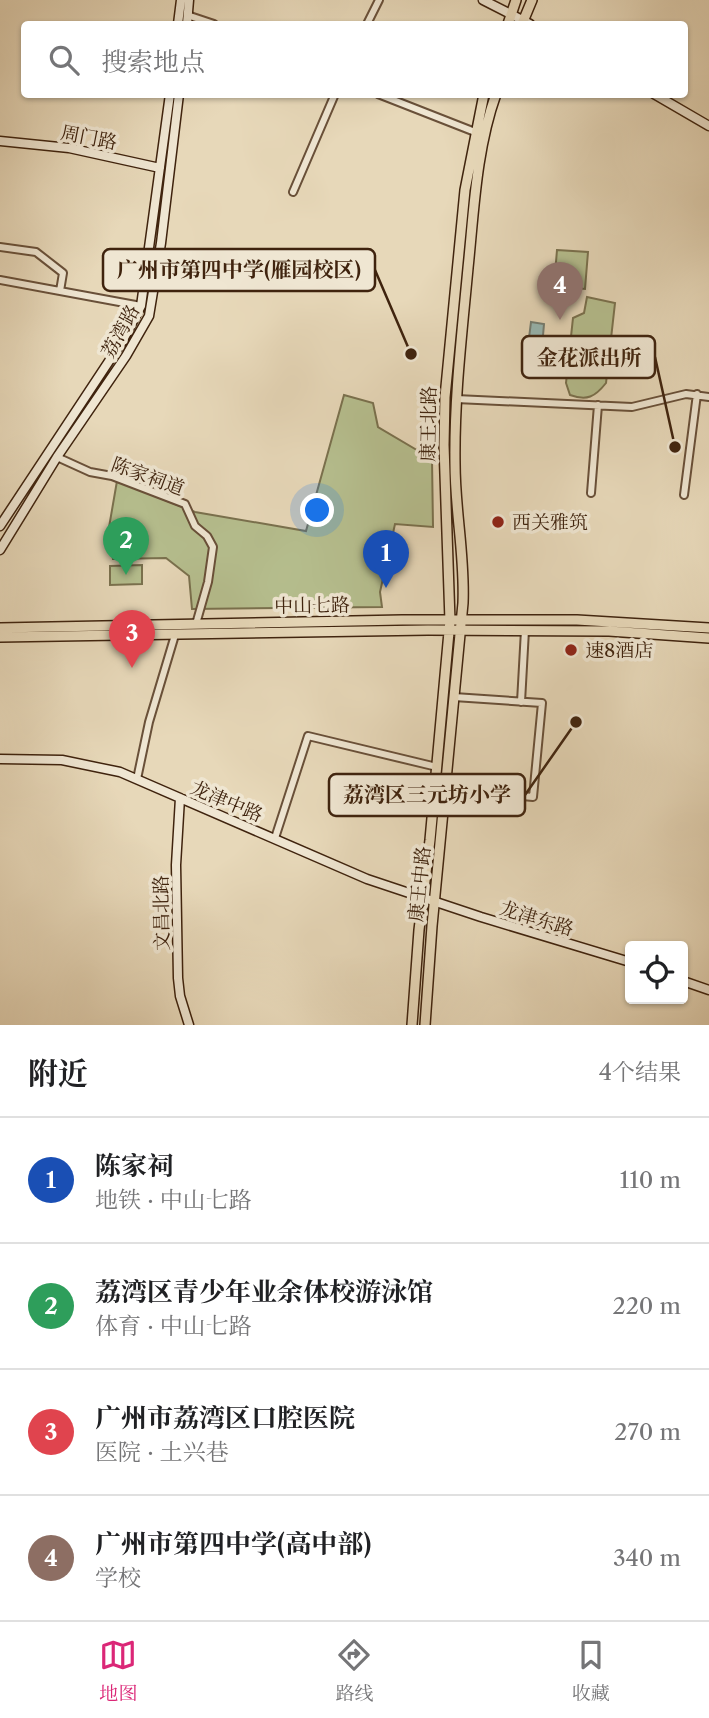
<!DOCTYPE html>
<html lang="zh">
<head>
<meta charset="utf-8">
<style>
  :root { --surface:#fff; --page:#f6f6f6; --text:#202124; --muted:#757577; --line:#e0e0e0; --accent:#db2777 }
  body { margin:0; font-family:"Libre Caslon Text","Noto Serif SC",serif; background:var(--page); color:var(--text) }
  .controls { position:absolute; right:21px; bottom:21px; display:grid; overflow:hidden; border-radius:7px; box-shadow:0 2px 5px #0004 }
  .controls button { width:63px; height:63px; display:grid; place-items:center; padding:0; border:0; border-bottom:2px solid var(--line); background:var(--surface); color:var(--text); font:35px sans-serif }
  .you { position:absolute; left:318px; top:511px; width:24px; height:24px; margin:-18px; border:5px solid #fff; border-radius:50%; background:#1a73e8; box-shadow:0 0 0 10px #1a73e833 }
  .badge { display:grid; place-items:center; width:46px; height:46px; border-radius:50%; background:var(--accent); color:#fff; font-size:23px; font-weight:700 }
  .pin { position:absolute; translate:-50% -58px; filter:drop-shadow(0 2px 4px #0008) }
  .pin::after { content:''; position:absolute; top:37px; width:24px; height:21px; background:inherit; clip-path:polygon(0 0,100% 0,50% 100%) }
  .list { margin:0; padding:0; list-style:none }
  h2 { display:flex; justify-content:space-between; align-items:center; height:91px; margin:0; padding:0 28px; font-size:30px }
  h2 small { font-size:23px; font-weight:400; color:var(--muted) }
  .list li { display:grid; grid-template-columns:46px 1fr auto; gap:21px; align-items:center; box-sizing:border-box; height:126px; padding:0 28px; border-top:2px solid var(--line) }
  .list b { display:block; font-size:26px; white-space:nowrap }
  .list p { margin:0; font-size:23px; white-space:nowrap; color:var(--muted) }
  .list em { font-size:23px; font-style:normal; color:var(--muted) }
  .icon { flex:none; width:38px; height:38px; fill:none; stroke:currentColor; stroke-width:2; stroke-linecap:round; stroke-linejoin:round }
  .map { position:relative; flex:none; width:709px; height:1025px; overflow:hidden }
  .search { position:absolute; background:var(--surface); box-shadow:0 2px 5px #0004; left:21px; right:21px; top:21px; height:77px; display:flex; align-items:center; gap:18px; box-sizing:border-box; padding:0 24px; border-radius:7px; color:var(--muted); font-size:26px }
  .sheet { height:595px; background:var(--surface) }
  nav { display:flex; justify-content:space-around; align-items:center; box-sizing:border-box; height:98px; border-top:2px solid var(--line); background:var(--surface); font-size:19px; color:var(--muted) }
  nav a { display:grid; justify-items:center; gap:4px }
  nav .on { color:var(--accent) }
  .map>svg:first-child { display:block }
</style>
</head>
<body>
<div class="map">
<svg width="709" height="1025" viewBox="0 0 709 1025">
  <rect width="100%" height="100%" fill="#e7d8b9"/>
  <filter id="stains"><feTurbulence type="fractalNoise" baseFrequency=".00286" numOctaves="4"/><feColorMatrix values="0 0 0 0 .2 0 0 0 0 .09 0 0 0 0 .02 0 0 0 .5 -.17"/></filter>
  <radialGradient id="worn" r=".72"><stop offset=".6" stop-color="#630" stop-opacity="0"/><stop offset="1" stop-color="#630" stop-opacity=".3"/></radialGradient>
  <path fill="#b6bf8f" stroke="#7a714e" stroke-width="2" d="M 557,250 L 588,252 L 585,289 L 554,286 Z
    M 587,297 L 615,303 L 606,383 C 595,397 587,401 570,395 L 566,383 L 573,318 L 584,313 Z
    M 344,395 L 373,403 L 378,427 L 432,459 L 433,527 L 395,524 L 380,592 L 382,607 L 192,609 L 189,576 L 166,558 L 113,559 L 108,533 L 117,481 L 195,512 L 306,531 Z
    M 142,565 L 142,584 L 110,585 L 110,566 Z"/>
  <path fill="#97b9b5" stroke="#747d72" stroke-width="2" d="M 531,322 L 544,324 L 542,347 L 528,346 Z"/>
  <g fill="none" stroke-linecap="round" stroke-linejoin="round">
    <defs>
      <path id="street" d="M 187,15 L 214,24
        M 367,24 L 379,0
        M 378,94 L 475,132
        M 293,192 L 335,94
        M 0,247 L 36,252 L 63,273 L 60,291
        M 0,280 L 141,306
        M 456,399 L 632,407 L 686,394 L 709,397
        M 57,457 L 90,472 L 112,476 L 185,504 L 195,526 L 207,536 L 213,547 L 208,582 L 196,624
        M 591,493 L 598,405
        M 684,495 L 697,394
        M 521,702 L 525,630
        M 137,779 L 149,722 L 175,635
        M 445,789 L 533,797 L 542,703 L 454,697
        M 275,838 L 308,736 L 437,767"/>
      <path id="secondary" d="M 483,0 L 530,24
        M 178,24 L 181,0
        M 187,24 L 189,0
        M 654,94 L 709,126
        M 0,141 L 69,148 L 160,168
        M 0,526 L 123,340 L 141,306 L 170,94
        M 0,550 L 57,457 L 126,356 L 149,316 L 161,243 L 179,94
        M 0,759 L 62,760 L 120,772 L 367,879 L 481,917 L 630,962
        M 180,798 L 176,865 L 178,978 L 180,996 L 189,1025
        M 683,981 L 709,990"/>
      <path id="primary" d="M 508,24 L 516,0
        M 522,24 L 532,0
        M 0,628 L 402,620 L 577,620 L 709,628
        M 0,637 L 428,630 L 609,631 L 709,638
        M 412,1025 L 419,930 L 430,840 L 450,621 L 444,445 L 445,397 L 465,190 L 484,94
        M 425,1025 L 432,926 L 463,603 C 465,556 455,511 455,464 C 454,399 462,333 468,268 C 474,210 476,150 496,94"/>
    </defs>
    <use href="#street" stroke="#695039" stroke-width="10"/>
    <use href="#secondary" stroke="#3f230e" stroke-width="11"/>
    <use href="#primary" stroke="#3f230e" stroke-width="12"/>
    <use href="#street" stroke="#efe6d2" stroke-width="6"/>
    <use href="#secondary" stroke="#efe6d2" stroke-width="8"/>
    <use href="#primary" stroke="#e7d8b9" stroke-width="9"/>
  </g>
  <g fill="#8f2418" stroke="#efe6d2" stroke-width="2.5">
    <circle cx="498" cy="522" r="7"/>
    <circle cx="571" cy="650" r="7"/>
  </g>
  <g text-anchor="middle" stroke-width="7" stroke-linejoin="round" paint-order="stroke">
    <g font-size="19" fill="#3f230e" stroke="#efe6d2">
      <text transform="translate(89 137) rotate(11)" y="7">周门路</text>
      <text transform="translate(120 331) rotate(-61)" y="7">荔湾路</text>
      <text transform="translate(428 424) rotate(-89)" y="7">康王北路</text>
      <text transform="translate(148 476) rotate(20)" y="7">陈家祠道</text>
      <text transform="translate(312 605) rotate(-1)" y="7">中山七路</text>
      <text transform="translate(227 801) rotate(23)" y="7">龙津中路</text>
      <text transform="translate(419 884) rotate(-84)" y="7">康王中路</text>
      <text transform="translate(161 913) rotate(-91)" y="7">文昌北路</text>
      <text transform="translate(537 918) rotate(17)" y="7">龙津东路</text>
    </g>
    <g font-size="19" fill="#3f230e" stroke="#efe6d2" text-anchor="start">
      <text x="512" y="529">西关雅筑</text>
      <text x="585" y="657">速8酒店</text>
    </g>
  </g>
  <path fill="none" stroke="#3f230e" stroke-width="2.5" d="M411 354L375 270M675 447L655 357M576 722L525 795"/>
  <g fill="#3f230e" stroke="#efe6d2" stroke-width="2.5">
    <circle cx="411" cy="354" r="7"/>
    <circle cx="675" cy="447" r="7"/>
    <circle cx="576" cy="722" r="7"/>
  </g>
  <g fill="#efe6d2" stroke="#3f230e" stroke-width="2.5">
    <rect x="103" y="249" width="272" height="42" rx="7"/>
    <rect x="522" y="336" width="133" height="42" rx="7"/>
    <rect x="329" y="774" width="196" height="42" rx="7"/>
  </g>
  <g font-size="21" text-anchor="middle" font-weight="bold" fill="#3f230e">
    <text x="239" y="277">广州市第四中学(雁园校区)</text>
    <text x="589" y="365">金花派出所</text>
    <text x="427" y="802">荔湾区三元坊小学</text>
  </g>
  <rect width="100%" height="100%" filter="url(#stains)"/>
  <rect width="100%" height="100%" fill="url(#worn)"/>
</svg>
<div class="controls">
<button><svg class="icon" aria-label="locate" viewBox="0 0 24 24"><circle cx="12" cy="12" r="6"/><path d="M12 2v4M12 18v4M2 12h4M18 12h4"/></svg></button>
</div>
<div class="you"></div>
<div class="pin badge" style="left:386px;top:588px;background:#1a4fb4">1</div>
<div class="pin badge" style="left:126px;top:575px;background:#2e9e5b">2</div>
<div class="pin badge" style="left:132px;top:668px;background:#e0444e">3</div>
<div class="pin badge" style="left:560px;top:320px;background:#8d6e63">4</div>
<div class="search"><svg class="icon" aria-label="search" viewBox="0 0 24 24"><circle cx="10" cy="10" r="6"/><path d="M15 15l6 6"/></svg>搜索地点</div>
</div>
<section class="sheet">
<h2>附近<small>4个结果</small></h2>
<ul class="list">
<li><span class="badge" style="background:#1a4fb4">1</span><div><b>陈家祠</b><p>地铁 · 中山七路</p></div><em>110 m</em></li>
<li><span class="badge" style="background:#2e9e5b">2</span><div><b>荔湾区青少年业余体校游泳馆</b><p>体育 · 中山七路</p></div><em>220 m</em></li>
<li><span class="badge" style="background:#e0444e">3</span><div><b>广州市荔湾区口腔医院</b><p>医院 · 土兴巷</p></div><em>270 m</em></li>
<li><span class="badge" style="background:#8d6e63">4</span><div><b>广州市第四中学(高中部)</b><p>学校</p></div><em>340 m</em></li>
</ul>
</section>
<nav>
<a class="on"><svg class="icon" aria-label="map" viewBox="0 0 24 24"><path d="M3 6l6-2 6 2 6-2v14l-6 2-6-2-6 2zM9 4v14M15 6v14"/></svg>地图</a>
<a><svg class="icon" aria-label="directions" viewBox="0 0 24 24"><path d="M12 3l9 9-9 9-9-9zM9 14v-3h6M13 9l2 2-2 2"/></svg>路线</a>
<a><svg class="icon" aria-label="saved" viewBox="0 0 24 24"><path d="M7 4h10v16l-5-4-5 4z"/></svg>收藏</a>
</nav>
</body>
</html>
